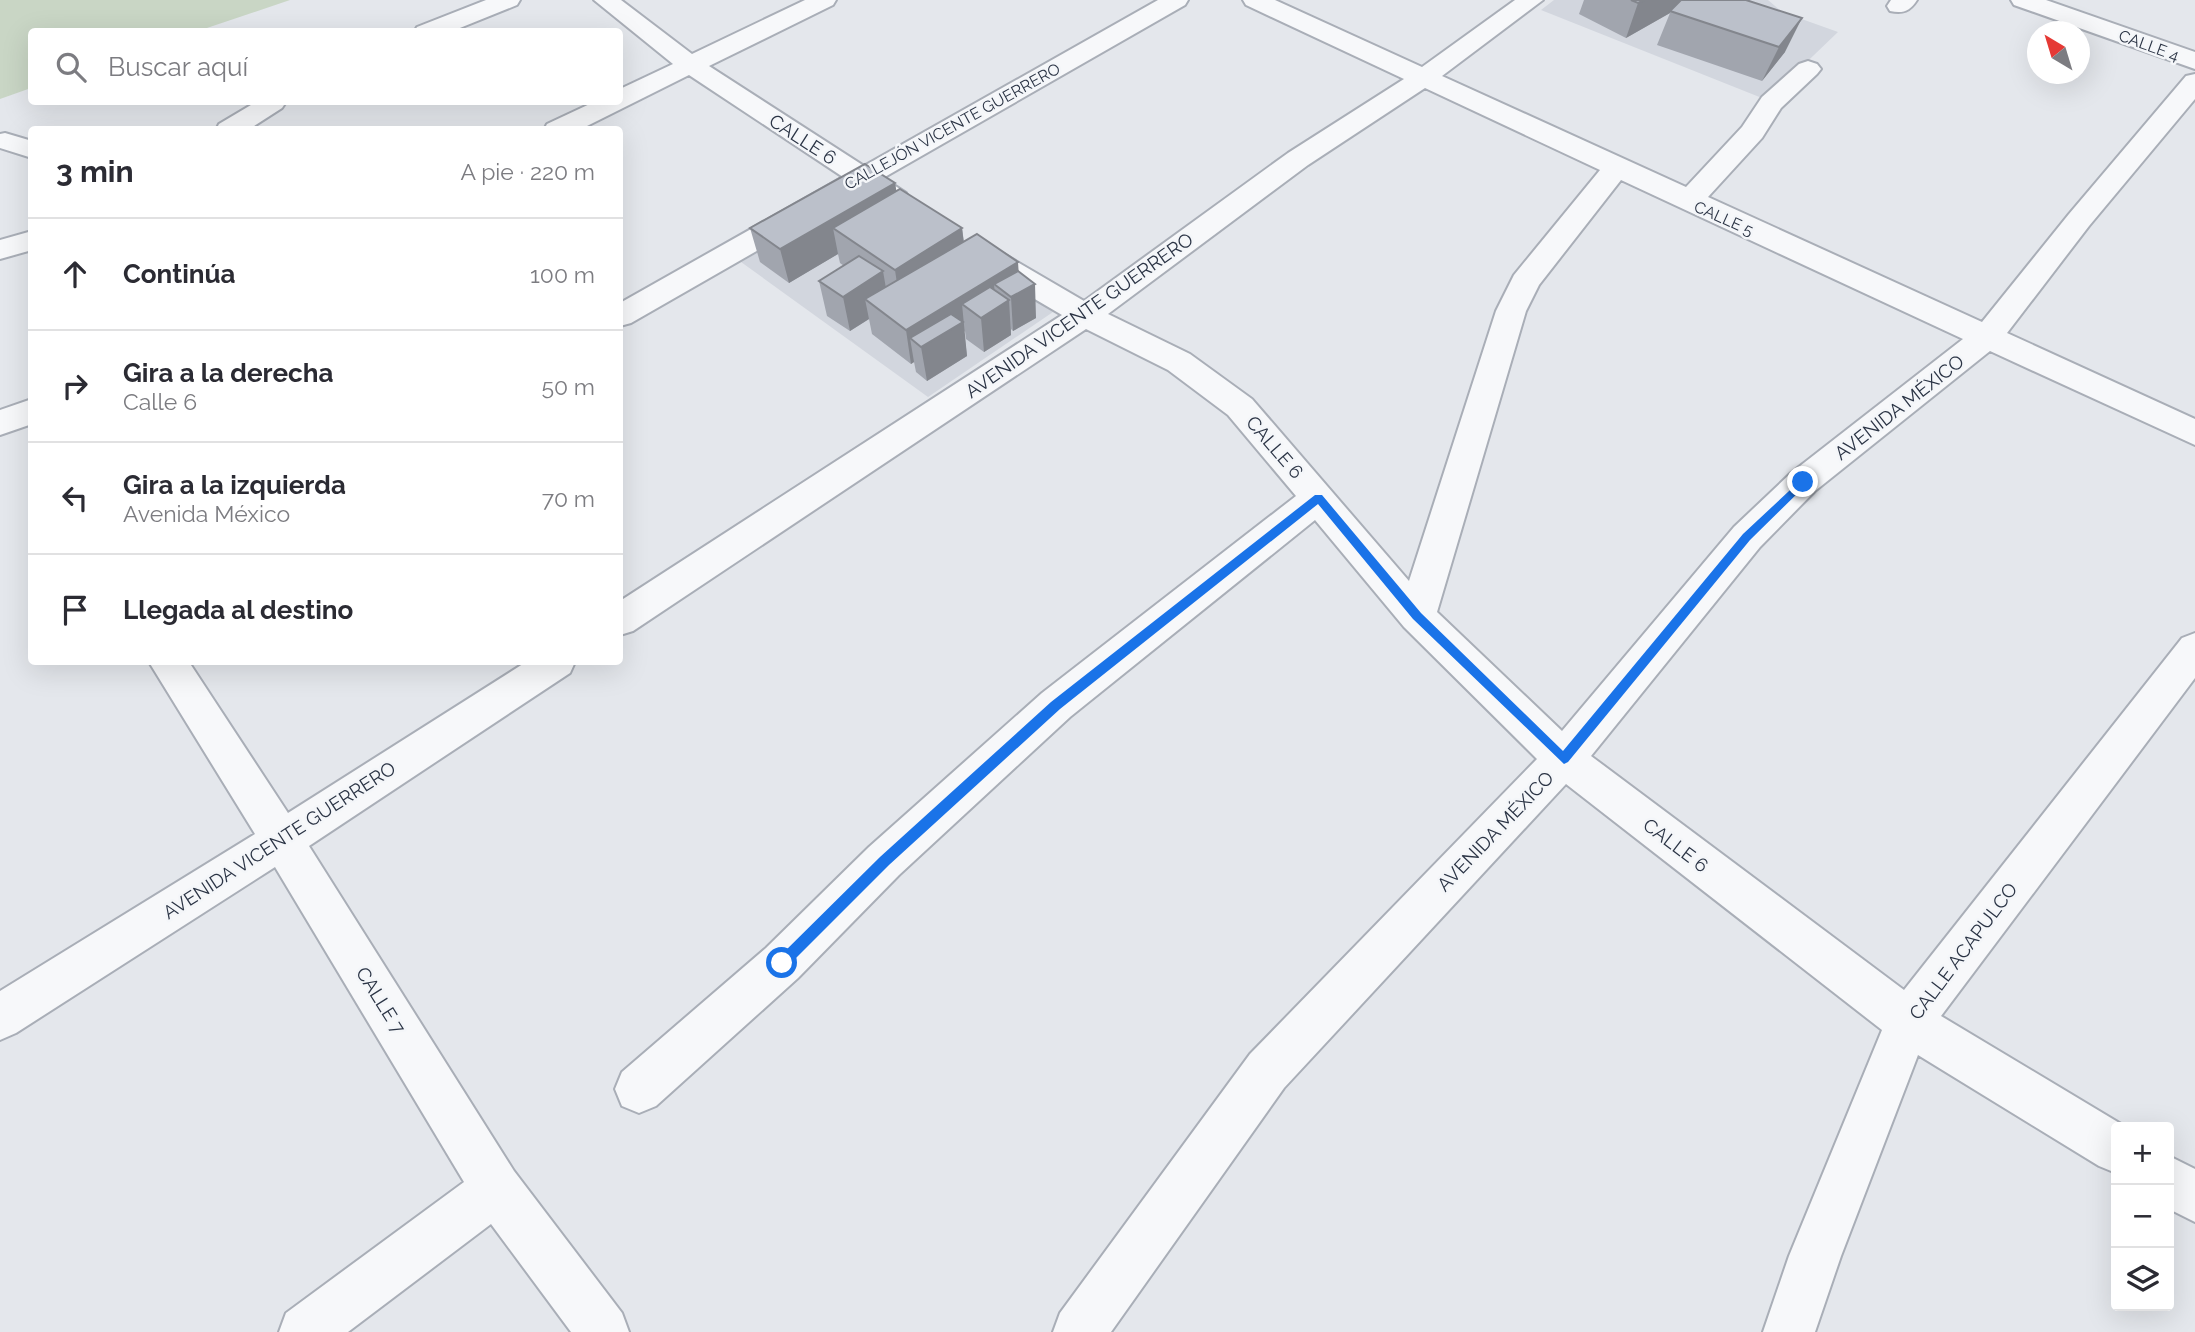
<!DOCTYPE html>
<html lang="es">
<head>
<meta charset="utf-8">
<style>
  :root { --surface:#fff; --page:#f7f7f7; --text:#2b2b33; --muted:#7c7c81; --line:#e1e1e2 }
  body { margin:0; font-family:Raleway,sans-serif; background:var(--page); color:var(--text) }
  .controls { position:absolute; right:21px; bottom:21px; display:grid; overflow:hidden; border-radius:7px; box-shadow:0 7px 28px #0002 }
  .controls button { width:63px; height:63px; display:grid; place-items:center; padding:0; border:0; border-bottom:2px solid var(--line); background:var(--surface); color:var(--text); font:35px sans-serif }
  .compass { position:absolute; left:2027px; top:21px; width:63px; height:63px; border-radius:50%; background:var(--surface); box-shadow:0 7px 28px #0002; rotate:322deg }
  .stop { position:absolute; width:21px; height:21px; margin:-16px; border:5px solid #1a73e8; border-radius:50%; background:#fff }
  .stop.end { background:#1a73e8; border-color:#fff; box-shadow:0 2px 7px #0008 }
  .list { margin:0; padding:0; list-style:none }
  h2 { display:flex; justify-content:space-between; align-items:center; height:91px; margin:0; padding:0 28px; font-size:30px }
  h2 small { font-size:23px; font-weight:400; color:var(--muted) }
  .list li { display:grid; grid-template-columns:46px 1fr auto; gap:21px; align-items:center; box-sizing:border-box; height:112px; padding:0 28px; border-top:2px solid var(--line) }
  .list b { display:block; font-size:26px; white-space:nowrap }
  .list p { margin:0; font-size:23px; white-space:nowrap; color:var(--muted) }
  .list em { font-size:23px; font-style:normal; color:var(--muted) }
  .icon { flex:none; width:38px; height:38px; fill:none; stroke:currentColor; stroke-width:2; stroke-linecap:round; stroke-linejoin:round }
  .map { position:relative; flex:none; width:2195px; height:1332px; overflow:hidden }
  .search { position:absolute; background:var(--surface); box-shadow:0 7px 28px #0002; left:28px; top:28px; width:595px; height:77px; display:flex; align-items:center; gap:18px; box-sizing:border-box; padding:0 24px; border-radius:7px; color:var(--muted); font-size:26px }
  .panel { position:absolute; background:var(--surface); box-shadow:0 7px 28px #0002; left:28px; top:126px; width:595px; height:539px; border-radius:7px }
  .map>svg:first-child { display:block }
</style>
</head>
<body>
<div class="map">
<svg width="2195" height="1332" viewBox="0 0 2195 1332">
  <rect width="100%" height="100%" fill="#e4e7ec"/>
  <path fill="#d2d6de" d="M 1554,0 L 1768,0 L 1782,12 L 1838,32 L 1767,100 L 1541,10 Z
    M 866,191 L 1053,312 L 928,397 L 741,262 Z"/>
  <path fill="#c9d6c5" d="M 0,0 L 290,0 L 198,31 L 32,32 L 31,88 L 0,99 Z"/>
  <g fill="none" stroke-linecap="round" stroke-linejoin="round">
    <defs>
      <path id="minor" d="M 486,0 L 520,0 L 517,5 L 450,32 L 414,32 L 417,27 Z
        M 594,0 L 621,0 L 692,54 L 805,0 L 836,0 L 833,5 L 709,66 L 864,166 L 1158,0 L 1188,0 L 1185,5 L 883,178 L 906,193 L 910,199 L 906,205 C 888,210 877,200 863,190 L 631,323 L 620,326 L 620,303 L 843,177 L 689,75 L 579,130 L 544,130 L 547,124 L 594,102 L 620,102 L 620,89 L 673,64 Z
        M 1243,0 L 1275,0 L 1422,67 L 1515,0 L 1543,0 L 1442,76 L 1686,187 L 1742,127 L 1762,97 L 1799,64 L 1808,61 L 1817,64 L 1821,69 L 1817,74 L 1781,108 L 1762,138 L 1708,197 L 1982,322 L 2069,214 L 2186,76 L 2195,74 L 2195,99 L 2089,226 L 2007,333 L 2195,419 L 2195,445 L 1990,351 L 1815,491 L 1760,547 L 1591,756 L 1904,990 L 2182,638 L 2195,633 L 2195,678 L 1941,1016 L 2126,1127 L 2116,1127 L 2116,1173 L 2099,1166 L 1918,1055 L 1841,1256 L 1815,1332 L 1763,1332 L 1789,1256 L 1882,1030 L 1566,784 L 1284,1088 L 1111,1332 L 1053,1332 L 1060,1313 L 1250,1054 L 1537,759 L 1404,627 L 1315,520 L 1070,717 L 899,875 L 798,978 L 656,1106 L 639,1113 L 622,1106 L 615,1089 L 622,1072 L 766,948 L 869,847 L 1042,693 L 1296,496 L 1228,415 L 1168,370 L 1086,329 L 633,631 L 620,635 L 620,601 L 1062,315 L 980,267 L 976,260 L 980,253 L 991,250 L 1002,253 L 1084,301 L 1288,153 L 1404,79 L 1246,5 ZM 1425,88 L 1600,170 L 1514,275 L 1496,311 L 1409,581 L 1252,399 L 1190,354 L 1108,314 L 1308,165 ZM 1621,180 L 1963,339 L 1791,473 L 1734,527 L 1562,731 L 1437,612 L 1526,311 L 1539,285 Z
        M 1891,0 L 1917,0 C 1910,11 1903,14 1890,11 L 1887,6 Z
        M 2011,0 L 2046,0 L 2195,52 L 2195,69 L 2014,5 Z
        M 256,102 L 286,102 L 282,108 L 248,130 L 216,130 L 219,124 Z
        M 5,133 L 32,141 L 32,158 L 0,148 L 0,134 Z
        M 32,231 L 32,250 L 0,259 L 0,240 Z
        M 32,399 L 32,424 L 0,435 L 0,410 Z
        M 149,662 L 189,662 L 288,813 L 526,662 L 575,662 L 570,673 L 309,846 L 514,1171 L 622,1313 L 629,1332 L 571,1332 L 491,1224 L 348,1332 L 279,1332 L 286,1313 L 464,1182 L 275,867 L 16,1033 L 0,1040 L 0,991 L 255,834 Z
        M 2169,1156 L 2195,1169 L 2195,1222 L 2169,1209 Z"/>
    </defs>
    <use href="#minor" stroke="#a9aeb7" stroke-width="4"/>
    <use href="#minor" fill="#f7f8fa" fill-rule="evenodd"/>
  </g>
  <path fill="#a1a5ae" d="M 1584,0 L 1746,0 L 1785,52 L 1762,81 L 1657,45 L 1670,13 L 1626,38 L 1579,14 Z
    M 895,183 L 896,191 L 962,228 L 964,242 L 1019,272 L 1036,318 L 1013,331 L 1011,329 L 1011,335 L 984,352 L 966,339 L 965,331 L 964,332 L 967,356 L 927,381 L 916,372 L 914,362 L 911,364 L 872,334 L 869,319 L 850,331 L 827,316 L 819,281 L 844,266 L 840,263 L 838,254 L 789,283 L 760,262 L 750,228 Z"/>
  <path fill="#83868d" d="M 1644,0 L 1692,0 L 1670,11 L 1670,13 L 1626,38 L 1638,3 Z
    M 1802,18 L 1785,52 L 1762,81 L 1779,47 Z
    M 895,183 L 901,218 L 833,228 L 838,254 L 789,283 L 780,249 Z
    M 962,228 L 966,262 L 900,304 L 895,270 Z
    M 1018,262 L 1020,292 L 1035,284 L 1036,318 L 1013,331 L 1011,297 L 994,284 L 996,308 L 1009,300 L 1011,335 L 984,352 L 981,318 L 962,304 L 967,356 L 927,381 L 921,347 L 910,338 L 914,362 L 911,364 L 906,330 Z
    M 883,271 L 889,306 L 865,299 L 869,319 L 850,331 L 843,297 Z"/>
  <path fill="#bbc0ca" stroke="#83868d" stroke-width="2" d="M 1631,0 L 1644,0 L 1638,3 Z
    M 1681,0 L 1746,0 L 1802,18 L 1779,47 L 1670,11 Z
    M 865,164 L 895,183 L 780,249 L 750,228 Z
    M 900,189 L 962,228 L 895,270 L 833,228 Z
    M 977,234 L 1018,262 L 906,330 L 865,299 Z
    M 859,256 L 883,271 L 843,297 L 819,281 Z
    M 1018,271 L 1035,284 L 1011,297 L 994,284 Z
    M 990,287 L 1009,300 L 981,318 L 962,304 Z
    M 951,314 L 963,322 L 921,347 L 910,338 Z"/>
  <path fill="#1a73e8" d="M 1803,478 L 1808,482 L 1806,485 L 1750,540 L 1568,762 L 1564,764 L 1413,619 L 1318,504 L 1060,709 L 889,865 L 786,968 L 777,968 L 777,959 L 880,857 L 1051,702 L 1315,495 L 1322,495 L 1421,613 L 1563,751 L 1743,534 Z"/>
  <g text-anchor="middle" stroke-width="5" stroke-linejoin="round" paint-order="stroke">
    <g font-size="16" fill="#2b3445" stroke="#f4f6f9">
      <text transform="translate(2149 45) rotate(20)" y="6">CALLE 4</text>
      <text transform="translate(952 126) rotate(-29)" y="6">CALLEJÓN VICENTE GUERRERO</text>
      <text transform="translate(1724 218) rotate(24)" y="6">CALLE 5</text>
    </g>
    <g font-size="19" fill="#2b3445" stroke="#f4f6f9">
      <text transform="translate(803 139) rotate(33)" y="7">CALLE 6</text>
      <text transform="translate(1079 315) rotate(-35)" y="7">AVENIDA VICENTE GUERRERO</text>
      <text transform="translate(1899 407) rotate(-38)" y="7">AVENIDA MÉXICO</text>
      <text transform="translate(1275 447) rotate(49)" y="7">CALLE 6</text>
      <text transform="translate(1495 831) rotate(-46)" y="7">AVENIDA MÉXICO</text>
      <text transform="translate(279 840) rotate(-33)" y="7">AVENIDA VICENTE GUERRERO</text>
      <text transform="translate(1676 845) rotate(37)" y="7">CALLE 6</text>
      <text transform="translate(1963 951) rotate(-53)" y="7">CALLE ACAPULCO</text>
      <text transform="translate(381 1000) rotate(58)" y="7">CALLE 7</text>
    </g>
  </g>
</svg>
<div class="controls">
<button>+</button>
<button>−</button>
<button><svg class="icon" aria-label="layers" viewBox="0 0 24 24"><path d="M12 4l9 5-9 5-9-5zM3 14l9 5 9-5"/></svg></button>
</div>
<svg class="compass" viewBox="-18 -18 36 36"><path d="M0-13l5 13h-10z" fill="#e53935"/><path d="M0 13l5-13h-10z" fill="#7c7c81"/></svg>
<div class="stop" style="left:782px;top:963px"></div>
<div class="stop end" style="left:1803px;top:482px"></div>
<div class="search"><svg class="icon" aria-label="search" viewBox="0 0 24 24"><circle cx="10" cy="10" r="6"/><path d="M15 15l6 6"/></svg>Buscar aquí</div>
<section class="panel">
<h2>3 min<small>A pie · 220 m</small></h2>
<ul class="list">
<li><svg class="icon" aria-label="ahead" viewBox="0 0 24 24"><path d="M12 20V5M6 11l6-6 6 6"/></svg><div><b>Continúa</b></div><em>100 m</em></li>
<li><svg class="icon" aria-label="right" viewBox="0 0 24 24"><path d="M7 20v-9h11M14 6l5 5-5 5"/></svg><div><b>Gira a la derecha</b><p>Calle 6</p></div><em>50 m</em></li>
<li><svg class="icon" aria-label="left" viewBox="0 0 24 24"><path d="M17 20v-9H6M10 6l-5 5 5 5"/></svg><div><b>Gira a la izquierda</b><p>Avenida México</p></div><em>70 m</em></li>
<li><svg class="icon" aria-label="arrive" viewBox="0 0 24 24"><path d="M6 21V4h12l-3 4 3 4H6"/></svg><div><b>Llegada al destino</b></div></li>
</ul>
</section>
</div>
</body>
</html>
